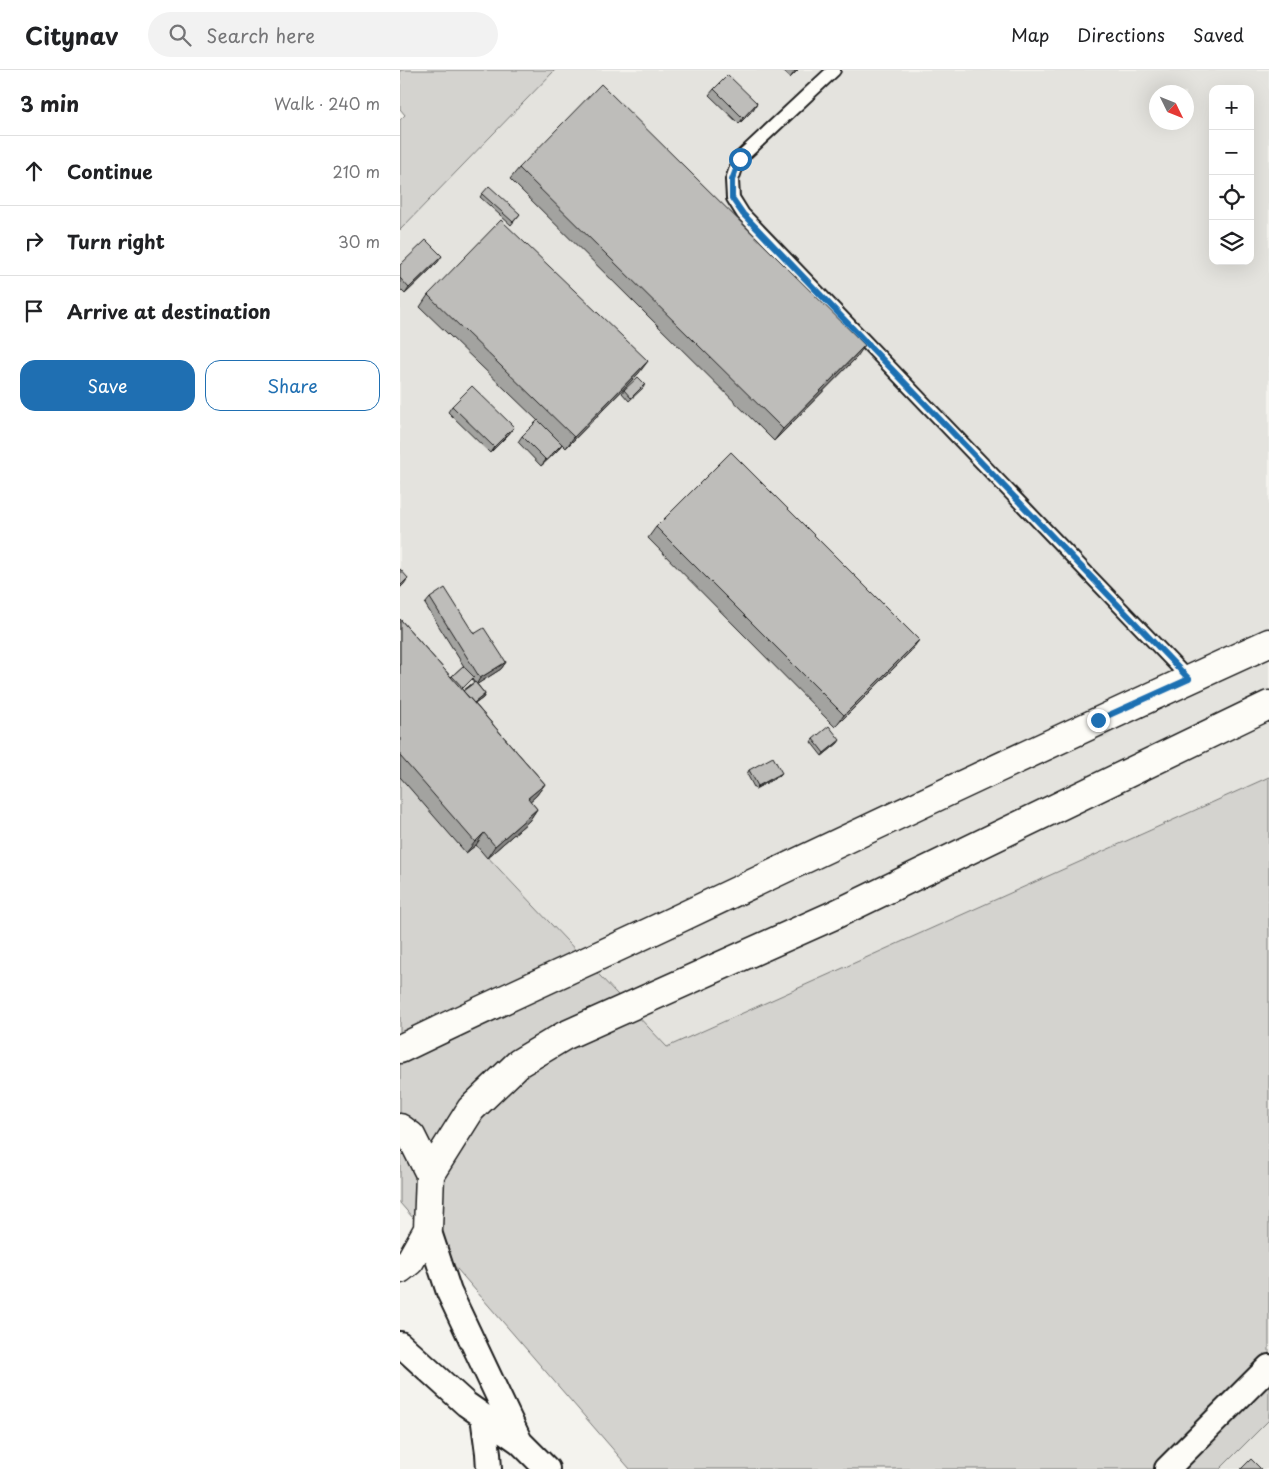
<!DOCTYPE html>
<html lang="en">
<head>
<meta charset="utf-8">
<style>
  :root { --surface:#fff; --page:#f2f2f2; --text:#202124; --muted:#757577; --line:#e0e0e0; --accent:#1f6fb2 }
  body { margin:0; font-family:"Playpen Sans",sans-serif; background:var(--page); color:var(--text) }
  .controls { position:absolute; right:15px; top:15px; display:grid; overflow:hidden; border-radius:10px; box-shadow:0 5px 20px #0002 }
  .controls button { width:45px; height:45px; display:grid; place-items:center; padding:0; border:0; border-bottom:1px solid var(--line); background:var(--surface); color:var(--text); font:25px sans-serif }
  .compass { position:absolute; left:749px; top:15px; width:45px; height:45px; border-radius:50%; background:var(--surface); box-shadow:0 5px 20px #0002; rotate:133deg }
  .stop { position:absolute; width:15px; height:15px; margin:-11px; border:4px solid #1f6fb2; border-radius:50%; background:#fff }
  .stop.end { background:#1f6fb2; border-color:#fff; box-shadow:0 1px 5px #0008 }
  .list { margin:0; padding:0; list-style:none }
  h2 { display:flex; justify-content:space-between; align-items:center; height:65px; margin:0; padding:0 20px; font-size:21px }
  h2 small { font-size:16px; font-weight:400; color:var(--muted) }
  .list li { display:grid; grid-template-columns:32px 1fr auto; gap:15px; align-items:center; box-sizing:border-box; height:70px; padding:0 20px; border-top:1px solid var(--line) }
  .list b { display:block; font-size:19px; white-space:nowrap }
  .list em { font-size:16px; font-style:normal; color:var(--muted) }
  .actions { display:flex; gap:10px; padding:15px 20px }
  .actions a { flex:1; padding:11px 0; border:1px solid var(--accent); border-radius:15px; text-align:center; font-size:18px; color:var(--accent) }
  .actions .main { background:var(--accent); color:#fff }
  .icon { flex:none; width:28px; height:28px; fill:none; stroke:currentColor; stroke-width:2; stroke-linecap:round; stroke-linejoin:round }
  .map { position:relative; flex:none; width:869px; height:1399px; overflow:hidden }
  header { display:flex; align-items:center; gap:30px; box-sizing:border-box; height:70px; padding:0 25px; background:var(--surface); border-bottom:1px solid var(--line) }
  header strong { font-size:24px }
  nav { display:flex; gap:28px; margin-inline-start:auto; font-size:18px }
  .search { width:350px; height:45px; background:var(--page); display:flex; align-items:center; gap:12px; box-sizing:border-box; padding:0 18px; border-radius:28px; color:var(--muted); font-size:19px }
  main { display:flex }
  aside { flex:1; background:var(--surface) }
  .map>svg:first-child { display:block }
</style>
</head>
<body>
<header>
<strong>Citynav</strong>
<div class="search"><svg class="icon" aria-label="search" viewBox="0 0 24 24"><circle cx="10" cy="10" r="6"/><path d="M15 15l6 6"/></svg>Search here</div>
<nav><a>Map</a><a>Directions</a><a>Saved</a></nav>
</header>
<main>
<aside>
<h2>3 min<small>Walk · 240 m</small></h2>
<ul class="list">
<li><svg class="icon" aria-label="ahead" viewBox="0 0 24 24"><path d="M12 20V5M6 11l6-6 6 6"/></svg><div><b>Continue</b></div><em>210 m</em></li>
<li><svg class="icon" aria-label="right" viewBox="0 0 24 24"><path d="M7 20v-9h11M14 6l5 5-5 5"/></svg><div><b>Turn right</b></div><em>30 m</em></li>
<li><svg class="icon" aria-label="arrive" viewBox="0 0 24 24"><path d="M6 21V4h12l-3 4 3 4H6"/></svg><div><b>Arrive at destination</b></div></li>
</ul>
<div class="actions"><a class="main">Save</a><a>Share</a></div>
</aside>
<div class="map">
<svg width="869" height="1399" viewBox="0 0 869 1399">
  <rect width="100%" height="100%" fill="#f4f3ee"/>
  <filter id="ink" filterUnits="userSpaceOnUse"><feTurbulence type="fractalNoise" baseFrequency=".02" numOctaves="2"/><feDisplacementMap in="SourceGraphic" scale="10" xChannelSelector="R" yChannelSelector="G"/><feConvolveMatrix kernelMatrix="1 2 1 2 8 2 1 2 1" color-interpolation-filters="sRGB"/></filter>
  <g filter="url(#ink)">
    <path fill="#e4e3de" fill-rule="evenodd" d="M 155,0 L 869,0 L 869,707 L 267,977 L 0,694 L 0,160 ZM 813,19 L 850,19 L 850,191 L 813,191 ZM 756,22 L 786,22 L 786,52 L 756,52 Z
      M 869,1350 L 869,1399 L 820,1399 Z"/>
    <path fill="#d4d3cf" stroke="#787876" d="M 0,0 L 155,0 L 0,160 L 0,50 L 5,45 L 0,39 Z
      M 0,694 L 267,977 L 869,707 L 869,1350 L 820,1399 L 230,1399 L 0,1133 Z"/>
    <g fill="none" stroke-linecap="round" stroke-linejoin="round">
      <defs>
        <path id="service" d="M 434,0 L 339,89 L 332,110 L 333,128 L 343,144 L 789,609"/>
        <path id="minor" d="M 28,1159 L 49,1222 L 120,1372
          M 0,1274 L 66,1334 L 120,1372 L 147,1399
          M 83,1346 L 88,1383 L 89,1399
          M 767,1399 L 869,1297"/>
        <path id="tertiary" d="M 0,979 C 94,933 189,891 284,846 C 478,754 673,662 869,573
          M 0,1058 L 11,1066 L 30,1104 L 28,1159 L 10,1191 L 0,1199
          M 30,1104 L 71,1039 L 119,993 L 164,966 L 432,846 L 869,635"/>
      </defs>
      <use href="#service" stroke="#1c1c1c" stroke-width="16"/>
      <use href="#minor" stroke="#1c1c1c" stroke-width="28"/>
      <use href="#tertiary" stroke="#1c1c1c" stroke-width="31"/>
      <use href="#service" stroke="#fdfcf7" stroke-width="12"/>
      <use href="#minor" stroke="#fdfcf7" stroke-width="24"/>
      <use href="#tertiary" stroke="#fdfcf7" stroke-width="28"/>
    </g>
    <path fill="#a3a3a0" stroke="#1c1c1c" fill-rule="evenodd" d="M 383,0 L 398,0 L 390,8 Z
      M 314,19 L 353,40 L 339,54 L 309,25 Z
      M 119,98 L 457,287 L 374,371 L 110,109 Z
      M 82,124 L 120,144 L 111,155 L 80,127 Z
      M 38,192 L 5,224 L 0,219 L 0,195 Z
      M 28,225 L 239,303 L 166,378 L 162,374 L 157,381 L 141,396 L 118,372 L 122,366 L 138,351 L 20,237 Z
      M 245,314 L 243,318 L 229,331 L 222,323 L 224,320 Z
      M 52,336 L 109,364 L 90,383 L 48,342 Z
      M 256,457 L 519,570 L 510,582 L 435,657 L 248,468 Z
      M 30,528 L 74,564 L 106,592 L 101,599 L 77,614 L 85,624 L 83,628 L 75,634 L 145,714 L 136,726 L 130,731 L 137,739 L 129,751 L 87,788 L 76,775 L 66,783 L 0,707 L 0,549 L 51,607 L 63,596 L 65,598 L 25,534 ZM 72,609 L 74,612 L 63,621 L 62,619 Z
      M 413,669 L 438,673 L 422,686 L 411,672 Z
      M 349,700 L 379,706 L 355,719 L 347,704 Z"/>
    <path fill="#858482" stroke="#1c1c1c" d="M 396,0 L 398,0 L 390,8 Z
      M 357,33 L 353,40 L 339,54 L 343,48 Z
      M 42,186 L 38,192 L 5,224 L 9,218 Z
      M 465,275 L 457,287 L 374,371 L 383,359 Z
      M 248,291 L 239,303 L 166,378 L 174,367 Z
      M 114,357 L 109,364 L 90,383 L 94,377 Z
      M 162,374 L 157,381 L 141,396 L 146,390 Z
      M 8,508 L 4,514 L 0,518 L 0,516 Z
      M 519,570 L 510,582 L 435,657 L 444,645 Z
      M 106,592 L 101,599 L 76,615 L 80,608 Z
      M 85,624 L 83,628 L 70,637 L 73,634 Z
      M 440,670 L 438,673 L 422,686 L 424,683 Z
      M 382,703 L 379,706 L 355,719 L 358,716 Z
      M 145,714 L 136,726 L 120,740 L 128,728 Z
      M 137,739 L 129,751 L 87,788 L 95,776 Z
      M 84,763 L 76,775 L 66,783 L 75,772 Z"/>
    <path fill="#bebdba" stroke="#1c1c1c" d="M 328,5 L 357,33 L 343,48 L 314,19 Z
      M 201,14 L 465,275 L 383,359 L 119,98 Z
      M 89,116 L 120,144 L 113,152 L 82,124 Z
      M 101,150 L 248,291 L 174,367 L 28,225 Z
      M 26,170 L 42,186 L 9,218 L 0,208 L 0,195 Z
      M 238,307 L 245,314 L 231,328 L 224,320 Z
      M 72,316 L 114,357 L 94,377 L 52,336 Z
      M 138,350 L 162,374 L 146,390 L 122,366 Z
      M 331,382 L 519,570 L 444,645 L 256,457 Z
      M 0,499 L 8,508 L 0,516 Z
      M 45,518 L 74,564 L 84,558 L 106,592 L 80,608 L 30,528 Z
      M 0,549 L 145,714 L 128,728 L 137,739 L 95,776 L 84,763 L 75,772 L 0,686 Z
      M 63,596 L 74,607 L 63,618 L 52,606 Z
      M 75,612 L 85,624 L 74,633 L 63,621 Z
      M 429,656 L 440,670 L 424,683 L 413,669 Z
      M 373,687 L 382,703 L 358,716 L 349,700 Z
      M 851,1389 L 861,1399 L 841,1399 Z"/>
  </g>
  <g fill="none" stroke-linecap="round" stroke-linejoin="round" filter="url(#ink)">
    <path stroke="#1f6fb2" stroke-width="6" d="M 340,89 L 332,110 L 332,128 L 343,144 L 789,609 L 698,650"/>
  </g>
</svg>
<div class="controls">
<button>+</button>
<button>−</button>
<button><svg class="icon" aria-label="locate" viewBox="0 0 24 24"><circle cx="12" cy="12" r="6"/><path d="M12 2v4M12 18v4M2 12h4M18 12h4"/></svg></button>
<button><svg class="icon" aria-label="layers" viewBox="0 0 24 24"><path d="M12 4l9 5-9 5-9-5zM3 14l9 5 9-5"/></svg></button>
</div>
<svg class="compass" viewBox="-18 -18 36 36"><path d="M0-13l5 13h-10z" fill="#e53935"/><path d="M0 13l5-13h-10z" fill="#757577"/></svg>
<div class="stop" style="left:340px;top:89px"></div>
<div class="stop end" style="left:698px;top:650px"></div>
</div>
</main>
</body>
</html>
